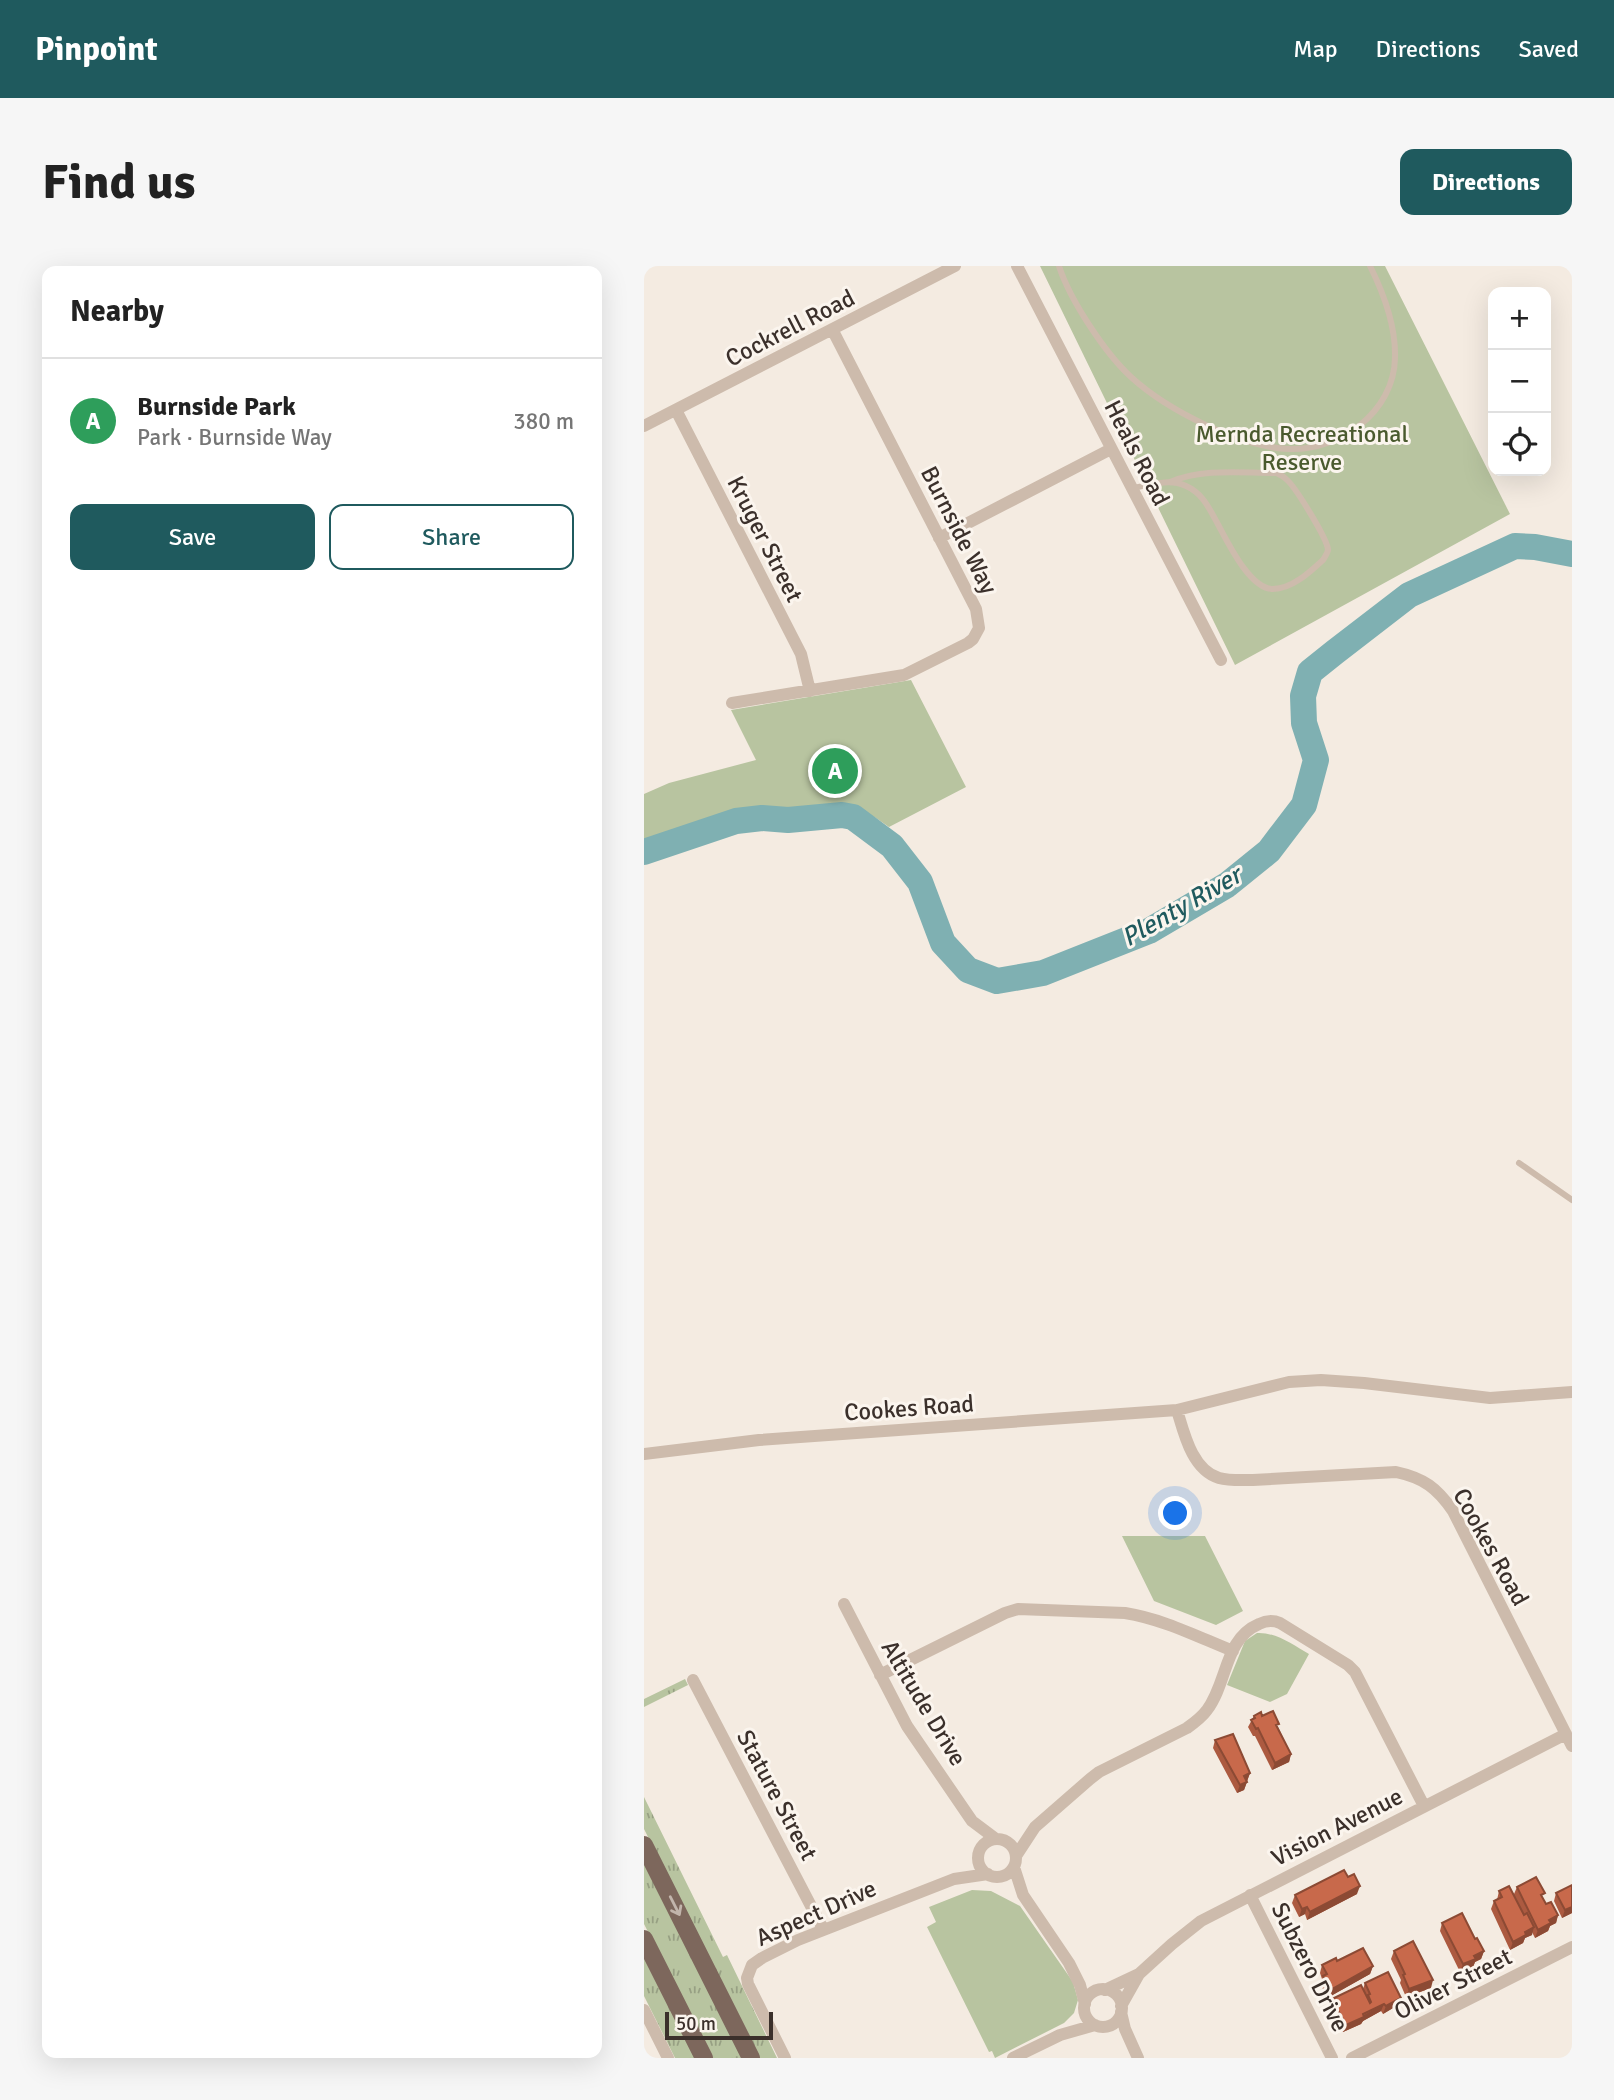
<!DOCTYPE html>
<html lang="en">
<head>
<meta charset="utf-8">
<style>
  :root { --surface:#fff; --page:#f6f6f6; --text:#222; --muted:#767676; --line:#e0e0e0; --accent:#1f5a5e }
  body { margin:0; font-family:Signika,sans-serif; background:var(--page); color:var(--text) }
  .controls { position:absolute; right:21px; top:21px; display:grid; overflow:hidden; border-radius:14px; box-shadow:0 7px 28px #0002 }
  .controls button { width:63px; height:63px; display:grid; place-items:center; padding:0; border:0; border-bottom:2px solid var(--line); background:var(--surface); color:var(--text); font:35px sans-serif }
  .scale { position:absolute; left:21px; bottom:18px; width:108px; box-sizing:border-box; padding-left:7px; border:4px solid #3b302b; border-top:0; font-size:19px; line-height:24px; white-space:nowrap; color:#3b302b; -webkit-text-stroke:5px #fbf5ee; paint-order:stroke }
  .you { position:absolute; left:532px; top:1248px; width:24px; height:24px; margin:-18px; border:5px solid #fff; border-radius:50%; background:#1a73e8; box-shadow:0 0 0 10px #1a73e833 }
  .badge { display:grid; place-items:center; width:46px; height:46px; border-radius:50%; background:var(--accent); color:#fff; font-size:23px; font-weight:700 }
  .pin { position:absolute; translate:-50% -50%; border:4px solid #fff; box-shadow:0 2px 7px #0006 }
  .list { margin:0; padding:0; list-style:none }
  h2 { display:flex; justify-content:space-between; align-items:center; height:91px; margin:0; padding:0 28px; font-size:30px }
  h2 small { font-size:23px; font-weight:400; color:var(--muted) }
  .list li { display:grid; grid-template-columns:46px 1fr auto; gap:21px; align-items:center; box-sizing:border-box; height:126px; padding:0 28px; border-top:2px solid var(--line) }
  .list b { display:block; font-size:26px; white-space:nowrap }
  .list p { margin:0; font-size:23px; white-space:nowrap; color:var(--muted) }
  .list em { font-size:23px; font-style:normal; color:var(--muted) }
  .actions { display:flex; gap:14px; padding:21px 28px }
  .actions a { flex:1; padding:16px 0; border:2px solid var(--accent); border-radius:14px; text-align:center; font-size:24px; color:var(--accent) }
  .actions .main { background:var(--accent); color:#fff }
  .icon { flex:none; width:38px; height:38px; fill:none; stroke:currentColor; stroke-width:2; stroke-linecap:round; stroke-linejoin:round }
  .map { position:relative; flex:none; width:928px; height:1792px; overflow:hidden; border-radius:14px }
  header { display:flex; align-items:center; gap:42px; box-sizing:border-box; height:98px; padding:0 35px; background:var(--accent); color:#fff }
  header strong { font-size:33px }
  nav { display:flex; gap:38px; margin-inline-start:auto; font-size:24px }
  .intro { display:flex; align-items:center; justify-content:space-between; box-sizing:border-box; height:168px; padding:0 42px }
  h1 { margin:0; font-size:49px }
  .button { padding:18px 32px; border-radius:14px; background:var(--accent); color:#fff; font-size:24px; font-weight:700 }
  main { display:flex; gap:42px; padding:0 42px }
  aside { flex:1; background:var(--surface); border-radius:14px; box-shadow:0 7px 28px #0002 }
  .map>svg:first-child { display:block }
</style>
</head>
<body>
<header>
<strong>Pinpoint</strong>
<nav><a>Map</a><a>Directions</a><a>Saved</a></nav>
</header>
<div class="intro"><h1>Find us</h1><a class="button">Directions</a></div>
<main>
<aside>
<h2>Nearby<small></small></h2>
<ul class="list">
<li><span class="badge" style="background:#2e9e5b">A</span><div><b>Burnside Park</b><p>Park · Burnside Way</p></div><em>380 m</em></li>
</ul>
<div class="actions"><a class="main">Save</a><a>Share</a></div>
</aside>
<div class="map">
<svg width="928" height="1792" viewBox="0 0 928 1792">
  <defs>
    <pattern id="grass-tufts" width="24" height="20" patternUnits="userSpaceOnUse" patternTransform="scale(1.75)"><rect width="24" height="20" fill="#b8c4a0"/><path d="M3 7l-1-3M5 7V3M7 7l1-3M15 17l-1-3M17 17v-4M19 17l1-3" fill="none" stroke="#97a083"/></pattern>
  </defs>
  <rect width="100%" height="100%" fill="#f4ebe1"/>
  <path fill="url(#grass-tufts)" d="M 41,1413 L 44,1419 L 0,1441 L 0,1433 Z
    M 0,1531 L 79,1691 L 83,1689 L 133,1792 L 115,1792 L 0,1563 Z
    M 0,1595 L 99,1792 L 68,1792 L 0,1658 Z
    M 0,1690 L 51,1792 L 31,1792 L 0,1730 Z"/>
  <path fill="#b8c4a0" d="M 396,0 L 741,0 L 866,248 L 591,399 Z
    M 267,414 L 322,521 L 245,561 L 232,552 L 209,541 L 156,546 L 119,540 L 90,544 L 26,565 L 12,576 L 0,581 L 0,528 L 25,517 L 112,494 L 87,444 Z
    M 478,1270 L 561,1270 L 599,1345 L 572,1359 L 510,1335 Z
    M 613,1367 C 632,1366 649,1379 665,1388 L 643,1428 L 626,1436 L 583,1419 L 601,1375 Z
    M 328,1624 L 347,1625 L 376,1640 L 429,1716 L 434,1734 L 430,1747 L 420,1757 L 351,1792 L 348,1785 L 345,1786 L 283,1661 L 292,1656 L 285,1641 Z"/>
  <g fill="none" stroke-linecap="round" stroke-linejoin="round">
    <path stroke="#7fb0b2" stroke-width="26" d="M 0,586 L 92,555 L 118,552 L 144,554 L 198,549 L 209,551 L 248,580 L 276,616 L 299,677 L 324,704 L 353,715 L 399,707 L 505,665 L 583,619 L 625,585 L 660,539 L 672,494 L 660,457 L 659,430 L 666,406 L 691,386 L 765,329 L 871,280 L 891,281 L 928,288"/>
    <path stroke="#cdbbac" stroke-width="6" d="M 415,0 C 426,34 461,87 487,111 C 523,144 596,181 645,183 C 696,185 750,146 751,92 C 752,61 740,28 726,0
      M 489,222 C 506,219 525,212 542,220 C 556,226 563,238 570,251 C 581,270 604,323 629,323 C 648,323 666,306 679,294 C 681,291 683,288 684,284 C 684,274 651,220 642,213 C 638,209 637,209 632,207 C 596,207 560,202 526,216
      M 875,897 L 928,934"/>
    <path stroke="#cdbbac" stroke-width="12" d="M 373,0 L 577,394
      M 32,144 L 157,388 L 166,425
      M 0,160 L 311,0
      M 295,272 L 467,183
      M 88,437 L 260,409 L 324,377 L 329,373 L 335,362 L 332,343 L 188,63
      M 533,1144 C 540,1167 548,1204 575,1212 C 586,1215 598,1214 609,1214 L 752,1206 C 780,1212 793,1222 809,1245 L 928,1480
      M 0,1188 L 115,1174 L 533,1144 L 645,1116 L 677,1114 L 720,1117 L 846,1132 L 928,1126
      M 200,1338 L 263,1460 L 328,1555 L 352,1573
      M 236,1409 L 361,1347 L 374,1343 L 481,1347 C 519,1353 554,1371 589,1385
      M 49,1414 L 179,1663
      M334 1592a19 19 0 1 1 38 0a19 19 0 1 1-38 0Z
      M 372,1590 L 391,1561 L 446,1513 L 455,1506 L 543,1462 C 550,1457 558,1451 563,1444 C 584,1416 580,1373 615,1358 C 623,1354 629,1354 636,1357 L 704,1399 L 711,1406 L 780,1540
      M 370,1601 L 379,1629 L 425,1697 L 436,1719 L 441,1738
      M 606,1629 L 688,1792
      M440 1742a19 19 0 1 1 38 0a19 19 0 1 1-38 0Z
      M 461,1724 L 495,1708
      M 477,1740 L 495,1708 L 528,1678 L 557,1655 L 922,1468
      M 0,1744 L 24,1792
      M 477,1746 L 481,1763 L 494,1792
      M 141,1792 L 104,1718 L 103,1712 L 108,1699 L 118,1692 L 154,1674 L 310,1613 L 344,1608
      M 369,1792 L 416,1769 L 451,1759
      M 708,1792 L 928,1681"/>
    <path stroke="#7d675c" stroke-width="18" d="M 0,1579 L 107,1792
      M 0,1673 L 60,1792"/>
  </g>
  <path fill="#ac5a40" d="M 610,1450 L 618,1450 L 634,1461 L 647,1488 L 645,1496 L 628,1504 L 611,1470 L 609,1470 L 604,1461 Z
    M 571,1474 L 606,1507 L 600,1524 L 593,1527 L 569,1482 Z
    M 928,1619 L 928,1647 L 918,1652 L 910,1635 L 912,1627 Z
    M 873,1621 L 899,1632 L 902,1638 L 914,1649 L 912,1657 L 906,1660 L 904,1665 L 891,1672 L 888,1666 L 888,1669 L 881,1672 L 879,1677 L 866,1684 L 847,1643 L 850,1635 L 853,1634 L 855,1625 L 870,1628 Z
    M 713,1628 L 663,1654 L 661,1648 L 655,1651 L 648,1637 L 651,1629 Z
    M 798,1657 L 831,1673 L 840,1685 L 837,1693 L 831,1696 L 829,1701 L 816,1706 L 796,1665 Z
    M 750,1685 L 787,1722 L 762,1731 L 756,1717 L 757,1714 L 747,1693 Z
    M 693,1695 L 729,1700 L 726,1708 L 685,1731 L 683,1727 L 682,1728 L 676,1718 L 678,1713 L 676,1707 L 678,1699 Z
    M 721,1717 L 754,1739 L 739,1748 L 737,1745 L 719,1755 L 717,1758 L 699,1766 L 685,1741 L 688,1733 L 719,1723 Z"/>
  <path fill="#8c4a34" d="M 647,1488 L 645,1496 L 628,1504 L 631,1497 Z
    M 606,1507 L 603,1515 L 597,1518 L 600,1510 Z
    M 603,1516 L 600,1524 L 593,1527 L 596,1519 Z
    M 716,1620 L 713,1628 L 663,1654 L 666,1646 Z
    M 663,1641 L 661,1648 L 655,1651 L 658,1643 Z
    M 928,1641 L 928,1647 L 918,1652 L 921,1644 Z
    M 914,1649 L 912,1657 L 906,1660 L 904,1665 L 891,1672 L 894,1664 L 905,1654 Z
    M 890,1661 L 888,1669 L 881,1672 L 879,1677 L 866,1684 L 869,1676 L 881,1666 Z
    M 840,1685 L 837,1693 L 831,1696 L 829,1701 L 816,1706 L 819,1698 Z
    M 729,1700 L 726,1708 L 685,1731 L 688,1723 Z
    M 789,1714 L 787,1722 L 762,1731 L 765,1723 Z
    M 757,1732 L 754,1739 L 739,1748 L 742,1740 Z
    M 740,1738 L 737,1745 L 719,1755 L 717,1758 L 699,1766 L 702,1759 Z"/>
  <path fill="#c8694b" stroke="#8c4a34" stroke-width="2" d="M 629,1445 L 635,1458 L 632,1459 L 647,1488 L 631,1497 L 614,1462 L 612,1463 L 607,1454 L 611,1452 L 610,1450 L 617,1446 L 618,1450 Z
    M 589,1468 L 606,1507 L 600,1510 L 603,1516 L 596,1519 L 571,1474 Z
    M 700,1604 L 704,1611 L 710,1608 L 716,1620 L 666,1646 L 663,1641 L 658,1643 L 651,1629 Z
    M 892,1611 L 901,1627 L 897,1629 L 902,1638 L 907,1636 L 914,1649 L 905,1654 L 907,1657 L 894,1664 L 873,1621 Z
    M 928,1619 L 928,1641 L 921,1644 L 912,1627 Z
    M 865,1620 L 880,1649 L 883,1647 L 890,1661 L 881,1666 L 882,1669 L 869,1676 L 850,1635 L 858,1631 L 855,1625 Z
    M 818,1647 L 831,1673 L 833,1672 L 840,1685 L 830,1690 L 832,1693 L 819,1698 L 798,1657 Z
    M 769,1675 L 789,1714 L 765,1723 L 759,1709 L 761,1708 L 750,1685 Z
    M 719,1682 L 729,1700 L 688,1723 L 686,1720 L 685,1721 L 679,1710 L 683,1708 L 678,1699 L 692,1692 L 693,1695 Z
    M 744,1706 L 757,1732 L 742,1740 L 740,1738 L 719,1748 L 720,1751 L 702,1759 L 688,1733 L 717,1719 L 726,1737 L 727,1736 L 724,1729 L 726,1728 L 721,1717 Z"/>
  <defs><path id="oneway-shaft" d="M-6 0H5M1.5-3L5.5 0L1.5 3" fill="none" stroke-width="1.6" stroke-linecap="round" stroke-linejoin="round" transform="scale(1.75)"/></defs>
  <use stroke="#c2b5ac" href="#oneway-shaft" transform="translate(31 1640) rotate(63)"/>
  <g text-anchor="middle" stroke-width="6" stroke-linejoin="round" paint-order="stroke">
    <g font-size="24" fill="#3b302b" stroke="#fbf5ee">
      <text transform="translate(146 62) rotate(-27)" y="8">Cockrell Road</text>
      <text transform="translate(493 187) rotate(63)" y="8">Heals Road</text>
      <text transform="translate(315 264) rotate(63)" y="8">Burnside Way</text>
      <text transform="translate(121 273) rotate(63)" y="8">Kruger Street</text>
      <text transform="translate(265 1142) rotate(-4)" y="8">Cookes Road</text>
      <text transform="translate(847 1281) rotate(61)" y="8">Cookes Road</text>
      <text transform="translate(280 1437) rotate(59)" y="8">Altitude Drive</text>
      <text transform="translate(133 1529) rotate(62)" y="8">Stature Street</text>
      <text transform="translate(693 1561) rotate(-27)" y="8">Vision Avenue</text>
      <text transform="translate(172 1647) rotate(-24)" y="8">Aspect Drive</text>
      <text transform="translate(666 1701) rotate(63)" y="8">Subzero Drive</text>
      <text transform="translate(809 1718) rotate(-27)" y="8">Oliver Street</text>
    </g>
    <g font-size="24" fill="#4a5a2e" stroke="#fbf5ee">
      <text x="658" y="176">Mernda Recreational<tspan x="658" dy="28">Reserve</tspan></text>
    </g>
    <g font-size="26" font-style="italic" fill="#1f5a5e" stroke="#fbf5ee">
      <text transform="translate(537 640) rotate(-30)" y="9">Plenty River</text>
    </g>
  </g>
</svg>
<div class="controls">
<button>+</button>
<button>−</button>
<button><svg class="icon" aria-label="locate" viewBox="0 0 24 24"><circle cx="12" cy="12" r="6"/><path d="M12 2v4M12 18v4M2 12h4M18 12h4"/></svg></button>
</div>
<div class="scale">50 m</div>
<div class="you"></div>
<div class="pin badge" style="left:191px;top:505px;background:#2e9e5b">A</div>
</div>
</main>
</body>
</html>
